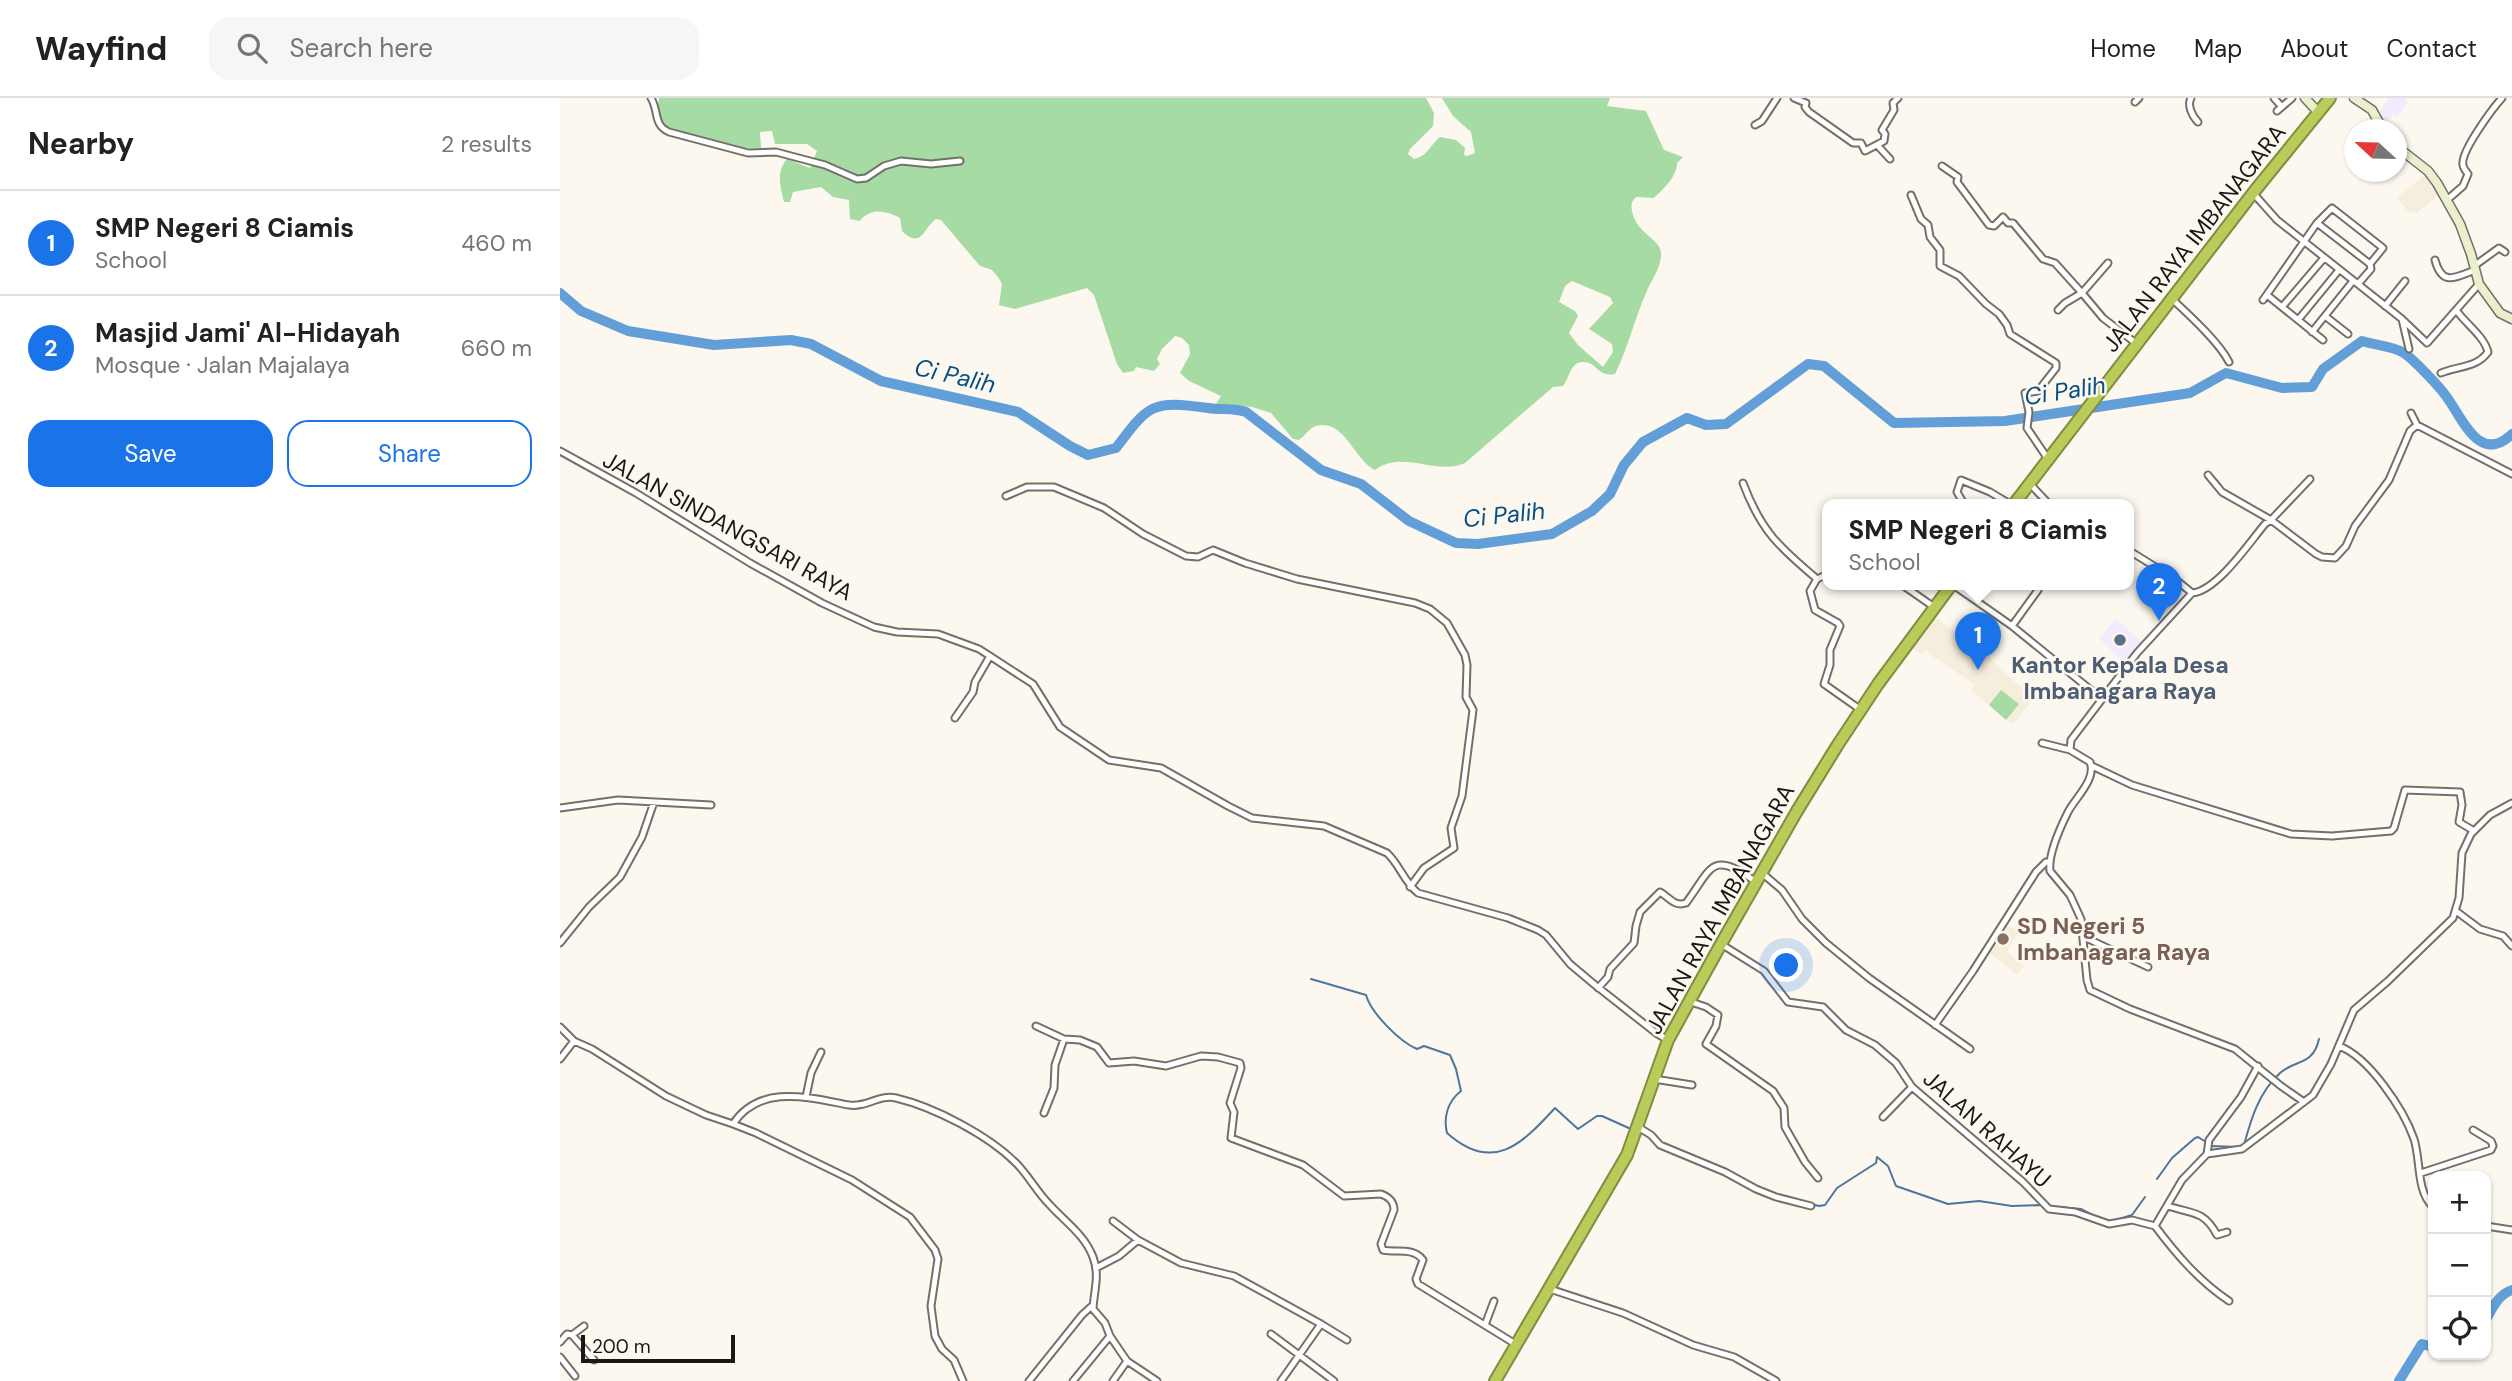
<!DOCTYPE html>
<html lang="en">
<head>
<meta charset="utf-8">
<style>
  :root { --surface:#fff; --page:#f6f6f6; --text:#222; --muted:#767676; --line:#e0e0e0; --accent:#1a73e8 }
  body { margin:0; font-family:"DM Sans",sans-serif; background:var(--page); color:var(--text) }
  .controls { position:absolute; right:21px; bottom:21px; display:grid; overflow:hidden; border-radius:14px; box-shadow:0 2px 5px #0004 }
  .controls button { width:63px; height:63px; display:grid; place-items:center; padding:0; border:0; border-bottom:2px solid var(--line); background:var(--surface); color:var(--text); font:35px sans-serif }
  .compass { position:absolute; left:1784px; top:21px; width:63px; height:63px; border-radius:50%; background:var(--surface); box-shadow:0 2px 5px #0004; rotate:292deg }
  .scale { position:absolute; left:21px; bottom:18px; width:154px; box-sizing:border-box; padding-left:7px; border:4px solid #191815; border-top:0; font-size:19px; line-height:24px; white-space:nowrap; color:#191815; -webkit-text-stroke:5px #fdf8ef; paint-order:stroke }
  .you { position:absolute; left:1227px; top:868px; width:24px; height:24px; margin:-18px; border:5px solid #fff; border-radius:50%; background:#1a73e8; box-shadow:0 0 0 10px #1a73e833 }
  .badge { display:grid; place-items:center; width:46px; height:46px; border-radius:50%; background:var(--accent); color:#fff; font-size:23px; font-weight:700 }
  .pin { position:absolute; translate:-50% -58px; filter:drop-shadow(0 2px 4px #0008) }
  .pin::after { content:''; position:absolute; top:37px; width:24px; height:21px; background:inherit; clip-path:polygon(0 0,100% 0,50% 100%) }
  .popup { position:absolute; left:1262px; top:401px; width:312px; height:91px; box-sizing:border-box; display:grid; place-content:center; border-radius:14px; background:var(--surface); filter:drop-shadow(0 2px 5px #0005); font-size:23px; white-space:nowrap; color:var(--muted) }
  .popup b { font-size:26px; color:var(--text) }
  .popup::after { content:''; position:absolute; left:50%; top:100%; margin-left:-14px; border:14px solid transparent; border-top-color:var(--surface) }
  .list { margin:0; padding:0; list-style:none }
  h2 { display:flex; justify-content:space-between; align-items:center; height:91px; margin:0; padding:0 28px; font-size:30px }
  h2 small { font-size:23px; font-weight:400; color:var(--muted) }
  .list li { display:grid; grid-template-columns:46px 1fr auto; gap:21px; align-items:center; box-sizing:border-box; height:105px; padding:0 28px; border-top:2px solid var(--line) }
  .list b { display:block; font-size:26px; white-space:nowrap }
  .list p { margin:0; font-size:23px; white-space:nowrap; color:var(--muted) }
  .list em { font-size:23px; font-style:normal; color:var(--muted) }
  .actions { display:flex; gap:14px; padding:21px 28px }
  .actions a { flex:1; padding:16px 0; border:2px solid var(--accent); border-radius:21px; text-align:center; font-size:24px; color:var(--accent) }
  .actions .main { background:var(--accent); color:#fff }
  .icon { flex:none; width:38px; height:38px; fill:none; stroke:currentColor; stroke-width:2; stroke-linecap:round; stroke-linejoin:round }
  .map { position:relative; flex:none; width:1952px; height:1283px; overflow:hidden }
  header { display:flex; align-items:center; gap:42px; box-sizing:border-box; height:98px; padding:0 35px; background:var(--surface); border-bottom:2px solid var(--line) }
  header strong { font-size:33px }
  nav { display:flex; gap:38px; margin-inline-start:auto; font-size:24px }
  .search { width:490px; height:63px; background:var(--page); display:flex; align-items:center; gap:18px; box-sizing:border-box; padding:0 24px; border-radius:21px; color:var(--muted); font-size:26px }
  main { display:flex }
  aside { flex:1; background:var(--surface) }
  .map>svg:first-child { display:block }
</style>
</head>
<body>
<header>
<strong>Wayfind</strong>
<div class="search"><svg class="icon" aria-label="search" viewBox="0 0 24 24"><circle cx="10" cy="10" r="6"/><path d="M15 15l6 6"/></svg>Search here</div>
<nav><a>Home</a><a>Map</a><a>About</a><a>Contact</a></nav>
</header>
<main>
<aside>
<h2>Nearby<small>2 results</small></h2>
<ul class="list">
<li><span class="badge">1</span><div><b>SMP Negeri 8 Ciamis</b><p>School</p></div><em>460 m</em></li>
<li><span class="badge">2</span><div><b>Masjid Jami' Al-Hidayah</b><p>Mosque · Jalan Majalaya</p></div><em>660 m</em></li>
</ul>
<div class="actions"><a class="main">Save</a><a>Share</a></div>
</aside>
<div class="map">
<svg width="1952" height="1283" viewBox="0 0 1952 1283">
  <rect width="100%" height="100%" fill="#fdf8ef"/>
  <path fill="#f1ebfd" d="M 1829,0 L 1843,0 L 1848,4 L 1837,19 L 1833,17 L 1824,29 L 1817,17 Z
    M 1556,521 L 1582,544 L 1565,566 L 1539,540 Z"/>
  <path fill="#f6eedd" d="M 1866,76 L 1880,96 L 1856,116 L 1853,113 L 1850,116 L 1837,99 Z
    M 1374,519 L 1421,551 L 1454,583 L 1475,599 L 1453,627 L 1411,592 L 1414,586 L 1365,553 L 1362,557 L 1350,549 Z
    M 1443,824 L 1454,831 L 1458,825 L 1463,828 L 1447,854 L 1464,868 L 1457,877 L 1425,851 Z"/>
  <path fill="#a6dba3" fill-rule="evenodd" d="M 99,0 L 866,0 L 874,15 L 873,28 L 850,51 L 848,56 L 854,61 C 868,58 870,47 880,39 L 896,42 L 905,50 L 904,57 L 907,58 L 915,55 L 911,34 L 893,18 L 882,0 L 1050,0 L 1047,8 L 1086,13 L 1104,52 L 1123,59 L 1117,65 C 1117,79 1103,91 1094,100 L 1076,99 C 1071,104 1071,107 1072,113 C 1076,136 1101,141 1101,155 C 1102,169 1091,182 1086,195 C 1074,222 1068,250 1055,276 C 1037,279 1038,265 1024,264 C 1010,263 1010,280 1003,288 L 993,289 L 905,365 C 876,378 842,351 815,372 C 794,362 784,320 756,328 C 749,330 745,338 739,342 L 733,341 L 711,315 L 692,309 L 656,306 L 661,298 L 629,283 L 620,275 L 630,256 L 629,247 L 622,240 L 615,238 L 602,251 L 597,261 L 600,266 L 594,273 L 576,269 L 574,273 L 563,275 L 557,266 L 534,197 L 527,190 L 455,211 L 439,207 L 442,186 L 438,179 L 432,172 L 420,168 L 381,122 L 376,121 C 363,130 362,152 342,133 L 340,120 C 325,113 311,109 300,123 L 290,121 L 289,102 L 273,99 L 261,89 L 233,94 L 230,104 L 224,104 C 220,88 216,74 227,61 L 250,70 L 257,53 L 247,46 L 215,46 L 212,33 L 200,34 L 201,50 L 177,50 L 109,30 C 97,23 97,13 99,0 ZM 1012,183 L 1050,199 L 1053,205 L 1029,231 L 1052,246 L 1053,254 L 1043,269 L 1018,247 L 1009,235 L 1018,218 L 1015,213 L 999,204 L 1005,188 Z
    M 1441,592 L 1459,606 L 1446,622 L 1429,607 Z"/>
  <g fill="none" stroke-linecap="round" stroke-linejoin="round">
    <path stroke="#4c769e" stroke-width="2" d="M 751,881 L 806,897 C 811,915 840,944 857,951 L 864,948 L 890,957 L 896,971 L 901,993 C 888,1003 883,1019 887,1035 C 933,1076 962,1046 995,1010 L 1018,1031 L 1037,1018 L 1042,1018 L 1071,1031
      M 1079,1034 L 1090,1039
      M 1684,1047 C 1691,1021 1699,994 1720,975 C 1736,961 1753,968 1759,941
      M 1650,1048 L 1679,1049
      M 1127,1055 L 1173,1076
      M 1597,1081 L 1612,1060 L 1635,1040 L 1638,1039 L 1646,1044
      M 1222,1098 L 1259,1108 L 1265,1107 L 1277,1090 L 1316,1065 L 1317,1059 L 1328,1068 L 1336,1088 L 1388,1106 L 1419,1103 L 1452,1108 L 1484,1107
      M 1489,1108 L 1521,1111 L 1534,1118
      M 1559,1121 L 1572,1117 L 1585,1099"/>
    <path stroke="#629fd8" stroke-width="10" d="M 0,195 L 21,213 L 68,233 L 154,247 L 231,242 L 251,246 L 321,283 L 458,314 L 510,348 L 528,357 L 556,350 C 589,306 592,302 648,310 C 661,312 674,310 686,314 L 761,372 L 801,386 L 849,423 L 896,445 L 918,446 L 992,436 L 1032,413 L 1050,396 L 1064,367 L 1083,344 L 1127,320 L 1146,327 L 1166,326 L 1248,266 L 1264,268 L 1334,325 L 1445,323 L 1630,295 L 1666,275 L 1722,290 L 1752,289 L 1763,271 L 1802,243 C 1814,247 1833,248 1844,255 C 1853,261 1879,288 1886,298 C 1902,319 1919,368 1952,336
      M 1926,1222 C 1932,1210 1939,1196 1952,1192
      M 1839,1283 L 1862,1246 L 1873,1249"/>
    <defs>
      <path id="street" d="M 91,0 C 99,13 93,27 109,34 L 188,55 L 216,54 L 265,67 L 297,81 L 306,80 L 324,68 L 341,63 L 371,66 L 400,63
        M 1234,0 L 1246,5 L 1245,9 L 1249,14 L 1293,45 L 1301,45 L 1305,53 L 1324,43 L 1325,36 L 1322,32 L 1334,12 L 1333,5 L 1338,0
        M 1631,0 C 1627,7 1632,18 1638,24
        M 1714,0 L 1722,9
        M 1575,4 L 1579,0
        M 1717,13 L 1732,0
        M 1195,27 L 1202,23 L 1217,0
        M 1317,47 L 1330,61
        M 1382,68 L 1398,79 L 1397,84 L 1429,127 L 1434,128 L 1443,119 L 1448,125 L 1453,125 L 1483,161 L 1495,165 L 1522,195 L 1505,205 L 1498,212
        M 1693,95 L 1717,122 L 1842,221 L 1849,251
        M 1351,97 L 1361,121 L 1368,127 L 1370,139 L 1380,152 L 1380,168 L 1399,178 L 1426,206 L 1439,216 L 1447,227 L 1450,236 L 1496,265 L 1496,270 L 1478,293 L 1465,295 L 1469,314 L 1467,330 L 1488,361
        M 1887,102 L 1903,88 L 1908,76 C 1906,73 1903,70 1903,67 C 1900,54 1933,10 1942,0
        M 1757,125 L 1810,166
        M 1875,162 C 1882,188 1894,180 1915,172
        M 1548,165 L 1522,195 L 1543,220 L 1577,246
        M 1914,168 L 1939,150 L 1945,154
        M 1707,197 L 1763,242
        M 1612,201 C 1628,216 1659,244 1669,264
        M 1703,202 L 1757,125 L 1772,110 L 1823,150 L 1810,166 L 1811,171 L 1798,186
        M 1825,208 L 1845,183
        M 1722,209 L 1764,160
        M 1765,218 L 1788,236
        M 1738,222 L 1779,172
        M 1844,223 L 1867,245 L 1896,212
        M 1752,234 L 1793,183
        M 1881,275 C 1897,268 1917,270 1928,254 C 1924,238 1906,226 1896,212 L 1919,186
        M 1851,315 L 1857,327
        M 0,353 L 76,395 L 190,465 L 262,505 L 314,529 L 337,534 L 378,536 L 419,551 L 473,586 L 500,629 L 549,662 L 601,670 L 668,708 L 692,720 L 764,728 L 827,755 C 840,767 844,784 858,795 L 948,820 L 978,832 L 986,837 L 1010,866 L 1035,887 L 1096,935 L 1108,942
        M 1648,377 L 1662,394 L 1711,422 L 1750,381
        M 1183,385 C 1201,433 1219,449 1257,481
        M 1470,386 L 1489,406
        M 446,398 L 467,389 L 494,389 L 544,410 L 583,436 L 626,458 L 638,459 L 653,452 L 685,465 L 737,481 L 855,505 L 870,511 L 887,525 L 905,557 L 907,567 L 906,599 L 913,612 L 902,698 L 891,730 L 894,750 L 864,770 L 850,789
        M 1404,406 L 1397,394 L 1401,382 L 1430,394 L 1450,406
        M 1568,452 L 1615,481 L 1632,495 C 1657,493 1689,445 1705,426 L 1711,422 L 1756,456 L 1762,459 L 1775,460 L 1786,448 L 1795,428 L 1829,382 L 1850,333 L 1857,327 L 1952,376
        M 1268,476 L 1257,481 L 1250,493 L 1255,512 L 1278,525 L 1280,528 L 1270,552 L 1270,567 L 1264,586 L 1301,612
        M 1341,486 L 1374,509
        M 1392,486 L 1452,528 L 1542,601
        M 1632,495 L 1577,555 L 1511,642 L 1510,652 L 1530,664 C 1537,681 1515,700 1508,714 C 1500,730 1488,756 1490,773 L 1510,797 L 1521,821 L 1527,882 L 1530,892 L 1570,911 L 1675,951 L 1721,988 L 1744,1004
        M 1452,528 L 1478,492
        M 395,620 L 413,594 L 415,584 L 430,558
        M 1482,645 L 1510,652
        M 1532,668 L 1572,687 L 1731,736 L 1772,738 L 1831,733 L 1834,730 L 1845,692 L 1900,694 L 1902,707 L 1899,724 L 1914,733
        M 0,710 L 58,702 L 151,707
        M 1202,775 L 1222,792 L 1242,821 L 1266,845 L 1309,880 L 1410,951
        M 1896,813 L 1920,831 L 1943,838 L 1952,848
        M 1524,839 L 1588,869
        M 0,845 L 29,809 L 60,779 L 82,739 L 94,704
        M 1161,846 L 1204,873 L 1228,904 L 1263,909 L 1286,932 L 1315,947 L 1336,965 L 1352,989 L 1463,1084 L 1489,1111 L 1515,1114 L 1549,1126 L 1572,1122 L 1595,1128 L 1622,1082 L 1647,1056 L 1682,1051 L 1753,997 L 1771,966 L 1794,912 L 1828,883 L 1893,820 L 1899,800 L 1902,755 L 1911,736 L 1930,717 L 1952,705
        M 1038,890 L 1048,879 L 1050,871 L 1074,845 L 1076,828 L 1080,814 L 1100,794 C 1109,799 1114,809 1126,805 C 1152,770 1151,751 1196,784
        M 1128,903 L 1146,909 L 1158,917 L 1156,928 L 1146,946 L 1213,993 L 1224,1010 L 1225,1029 L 1245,1064 L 1258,1080
        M 1375,927 L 1413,873 L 1476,774 L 1486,764 L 1490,764
        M 476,928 L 504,941 L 520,942 L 537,949 L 549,965 L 574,963 L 606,968 L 641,958 L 658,959 L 680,965 L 681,970 L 670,1005 L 674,1014 L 671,1040 L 743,1067 L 784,1098 L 821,1096 C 829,1099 834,1103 834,1112 L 821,1146 L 823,1152 C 837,1155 853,1149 863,1162 L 856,1181 L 858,1186 L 957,1247
        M 0,929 L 14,943 L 32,951 L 106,998 L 146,1017 L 173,1026 C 200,985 250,1000 289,1007 C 306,1010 319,996 336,1000 C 374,1009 428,1037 456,1065 C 468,1077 477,1094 489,1106 C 505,1124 524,1136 533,1159 C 540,1177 534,1192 533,1211 L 545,1225 L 550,1238 L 567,1263 L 597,1283
        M 1779,948 C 1809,959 1844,1012 1854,1041 C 1861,1063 1856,1093 1873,1109
        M 0,961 L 14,943
        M 1094,981 L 1132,987
        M 246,999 L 251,975 L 261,954
        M 484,1015 L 494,990 L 495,967 L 504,941
        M 1323,1019 L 1352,989
        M 173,1026 L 196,1035 L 292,1082 L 350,1119 L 375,1152 L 378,1161 L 371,1208 L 375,1238 L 382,1251 L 394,1262 L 403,1283
        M 1078,1029 L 1091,1037 L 1100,1047 L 1165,1074 L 1196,1091 L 1216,1099 L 1251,1108
        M 1647,1056 L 1649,1042 L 1681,999 L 1698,968
        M 1861,1075 L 1931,1052 L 1933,1048 L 1931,1043 L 1913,1032
        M 1608,1108 C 1632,1116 1644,1112 1657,1137 L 1667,1134
        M 553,1123 L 578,1142 L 621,1165 L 674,1178 L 761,1226 L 721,1283
        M 1595,1128 C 1616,1156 1639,1183 1669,1203
        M 1926,1128 L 1952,1132
        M 536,1170 L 559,1158 L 578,1142
        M 990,1191 L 1063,1215 L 1133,1247 L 1174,1259 L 1216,1283
        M 761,1226 L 787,1242
        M 925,1227 L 934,1203
        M 711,1236 L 774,1283
        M 12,1237 L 34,1262
        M 0,1244 L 7,1236 L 12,1237 L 24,1228
        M 0,1259 L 15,1278
        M 469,1283 L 522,1217 L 533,1207
        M 513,1283 L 550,1238
        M 553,1283 L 567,1263"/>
      <path id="secondary" d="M 1745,0 L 1759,15
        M 1794,0 L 1812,12 L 1823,32
        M 1836,48 L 1868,73 L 1877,85 L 1900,126 L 1911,156 L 1919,186 L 1940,215 L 1952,221"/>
      <path id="highway" d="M 1454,406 L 1693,95 L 1770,0
        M 935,1283 L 1067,1057 L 1108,942 L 1161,846 L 1237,713 L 1277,648 L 1318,586 L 1392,486"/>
    </defs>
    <use href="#street" stroke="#747068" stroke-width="9"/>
    <use href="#secondary" stroke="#747068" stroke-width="11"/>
    <use href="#highway" stroke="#818c41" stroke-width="14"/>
    <use href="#street" stroke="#fff" stroke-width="5"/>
    <use href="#secondary" stroke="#eaefcd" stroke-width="8"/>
    <use href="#highway" stroke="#b9cb59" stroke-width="10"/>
  </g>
  <circle fill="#5c6f8a" stroke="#fdf8ef" stroke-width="2.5" cx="1560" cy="542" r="7"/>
  <circle fill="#8d6e63" stroke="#fdf8ef" stroke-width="2.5" cx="1443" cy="841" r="7"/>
  <g text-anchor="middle" stroke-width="5" stroke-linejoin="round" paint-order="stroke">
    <g font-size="23" fill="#191815" stroke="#fdf8ef">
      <text transform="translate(1634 140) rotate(-52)" y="8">JALAN RAYA IMBANAGARA</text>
      <text transform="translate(168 428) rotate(29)" y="8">JALAN SINDANGSARI RAYA</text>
      <text transform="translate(1160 811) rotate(-61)" y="8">JALAN RAYA IMBANAGARA</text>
      <text transform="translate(1427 1031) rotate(42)" y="8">JALAN RAHAYU</text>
    </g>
    <g font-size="23" font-weight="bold" fill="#4e5e75" stroke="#fdf8ef">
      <text x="1560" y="575">Kantor Kepala Desa<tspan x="1560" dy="26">Imbanagara Raya</tspan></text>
    </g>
    <g font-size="23" font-weight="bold" fill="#785e54" stroke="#fdf8ef" text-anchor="start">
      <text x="1457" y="836">SD Negeri 5<tspan x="1457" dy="26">Imbanagara Raya</tspan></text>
    </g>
    <g font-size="24" font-style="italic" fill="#064f84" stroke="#fdf8ef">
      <text transform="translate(395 278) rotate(13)" y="8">Ci Palih</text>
      <text transform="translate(1505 293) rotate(-9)" y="8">Ci Palih</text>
      <text transform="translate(944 417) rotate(-6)" y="8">Ci Palih</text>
    </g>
  </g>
</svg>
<div class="controls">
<button>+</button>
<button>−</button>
<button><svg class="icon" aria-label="locate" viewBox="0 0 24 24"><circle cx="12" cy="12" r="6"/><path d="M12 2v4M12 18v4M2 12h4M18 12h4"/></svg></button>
</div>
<svg class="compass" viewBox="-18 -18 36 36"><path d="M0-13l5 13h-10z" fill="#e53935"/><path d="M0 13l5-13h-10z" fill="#767676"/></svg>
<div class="scale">200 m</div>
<div class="you"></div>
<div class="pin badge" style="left:1418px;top:572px">1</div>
<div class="popup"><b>SMP Negeri 8 Ciamis</b>School</div>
<div class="pin badge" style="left:1599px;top:523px">2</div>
</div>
</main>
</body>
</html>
